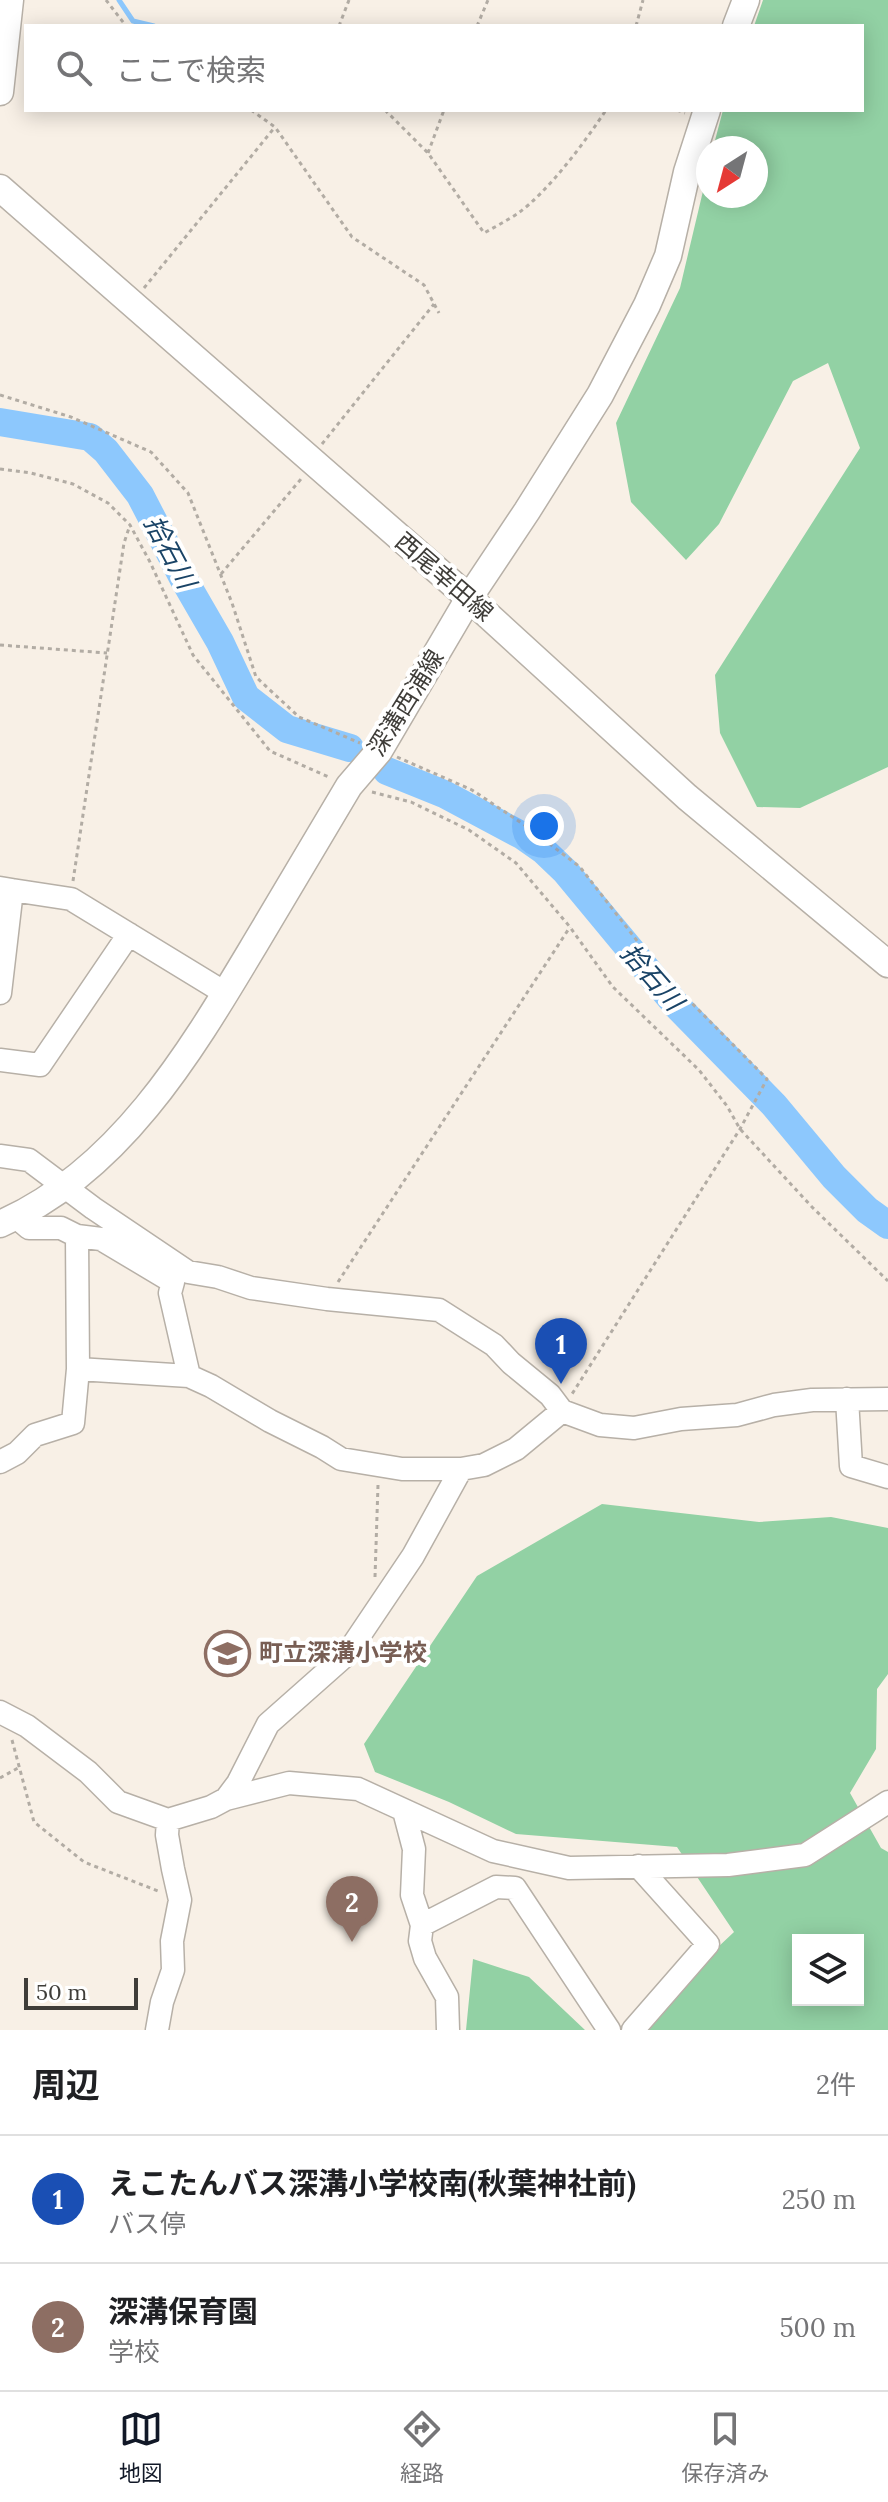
<!DOCTYPE html>
<html lang="ja">
<head>
<meta charset="utf-8">
<style>
  :root { --surface:#fff; --page:#f6f6f6; --text:#202124; --muted:#757577; --line:#e0e0e0; --accent:#111827 }
  body { margin:0; font-family:Lora,"Noto Sans JP",serif; background:var(--page); color:var(--text) }
  .controls { position:absolute; right:24px; bottom:24px; display:grid; overflow:hidden; border-radius:0px; box-shadow:0 4px 20px #0003 }
  .controls button { width:72px; height:72px; display:grid; place-items:center; padding:0; border:0; border-bottom:2px solid var(--line); background:var(--surface); color:var(--text); font:40px sans-serif }
  .compass { position:absolute; left:696px; top:136px; width:72px; height:72px; border-radius:50%; background:var(--surface); box-shadow:0 4px 20px #0003; rotate:216deg }
  .scale { position:absolute; left:24px; bottom:20px; width:114px; box-sizing:border-box; padding-left:8px; border:4px solid #3f3d39; border-top:0; font-size:22px; line-height:28px; white-space:nowrap; color:#3f3d39; -webkit-text-stroke:6px #fff; paint-order:stroke }
  .you { position:absolute; left:544px; top:826px; width:28px; height:28px; margin:-20px; border:6px solid #fff; border-radius:50%; background:#1a73e8; box-shadow:0 0 0 12px #1a73e833 }
  .badge { display:grid; place-items:center; width:52px; height:52px; border-radius:50%; background:var(--accent); color:#fff; font-size:26px; font-weight:700 }
  .pin { position:absolute; translate:-50% -66px; filter:drop-shadow(0 2px 4px #0008) }
  .pin::after { content:''; position:absolute; top:42px; width:28px; height:24px; background:inherit; clip-path:polygon(0 0,100% 0,50% 100%) }
  .list { margin:0; padding:0; list-style:none }
  h2 { display:flex; justify-content:space-between; align-items:center; height:104px; margin:0; padding:0 32px; font-size:34px }
  h2 small { font-size:26px; font-weight:400; color:var(--muted) }
  .list li { display:grid; grid-template-columns:52px 1fr auto; gap:24px; align-items:center; box-sizing:border-box; height:128px; padding:0 32px; border-top:2px solid var(--line) }
  .list b { display:block; font-size:30px; white-space:nowrap }
  .list p { margin:0; font-size:26px; white-space:nowrap; color:var(--muted) }
  .list em { font-size:26px; font-style:normal; color:var(--muted) }
  .icon { flex:none; width:44px; height:44px; fill:none; stroke:currentColor; stroke-width:2; stroke-linecap:round; stroke-linejoin:round }
  .map { position:relative; flex:none; width:888px; height:2030px; overflow:hidden }
  .search { position:absolute; background:var(--surface); box-shadow:0 4px 20px #0003; left:24px; right:24px; top:24px; height:88px; display:flex; align-items:center; gap:20px; box-sizing:border-box; padding:0 28px; border-radius:0px; color:var(--muted); font-size:30px }
  .sheet { height:360px; background:var(--surface) }
  nav { display:flex; justify-content:space-around; align-items:center; box-sizing:border-box; height:112px; border-top:2px solid var(--line); background:var(--surface); font-size:22px; color:var(--muted) }
  nav a { display:grid; justify-items:center; gap:4px }
  nav .on { color:var(--accent) }
  .map>svg:first-child { display:block }
</style>
</head>
<body>
<div class="map">
<svg width="888" height="2030" viewBox="0 0 888 2030">
  <rect width="100%" height="100%" fill="#f8f0e6"/>
  <path fill="#92d1a4" fill-rule="evenodd" d="M 763,0 L 888,0 L 888,767 L 800,808 L 757,807 L 720,733 L 715,675 L 860,448 L 828,363 L 793,381 L 719,524 L 686,560 L 631,502 L 616,423 L 680,288 L 708,170 L 708,196 L 756,196 L 756,148 L 713,148 L 723,110 L 862,110 L 862,26 L 754,26 Z
    M 602,1504 L 759,1522 L 831,1517 L 888,1528 L 888,1674 L 877,1689 L 876,1749 L 850,1793 L 881,1848 L 888,1852 L 888,2030 L 630,2030 L 734,1932 L 677,1847 L 516,1834 L 449,1802 L 375,1772 L 364,1744 L 477,1576 ZM 798,1940 L 858,1940 L 858,2000 L 798,2000 Z
    M 473,1959 L 529,1977 L 585,2030 L 466,2030 Z"/>
  <g fill="none" stroke-linecap="round" stroke-linejoin="round">
    <path stroke="#8dc8fd" stroke-width="5" d="M 119,0 L 133,21 L 154,26"/>
    <path stroke="#8dc8fd" stroke-width="28" d="M 0,422 L 90,437 L 106,451 L 140,495 L 183,578 L 220,642 L 246,697 L 287,729 L 350,748
      M 387,771 L 444,794 L 523,836 L 543,850 L 566,872 L 677,1006 L 774,1105 L 834,1177 L 867,1210 L 888,1225"/>
    <defs>
      <path id="minor" d="M 0,888 L 12,890 L 0,993
        M 12,890 L 71,899 L 225,993
        M 0,1060 L 40,1065 L 129,934
        M 0,1156 L 29,1160 L 93,1208 L 188,1272 L 218,1277 L 251,1288 L 327,1299 L 439,1310 L 494,1345 L 511,1363 L 550,1395 L 562,1411 L 600,1425 L 634,1428 L 681,1419 L 737,1415 L 774,1405 L 812,1400 L 888,1399
        M 16,1217 L 29,1228 L 61,1228 L 77,1236 L 101,1239 L 173,1282 L 170,1293 L 189,1376
        M 77,1236 L 78,1369
        M 847,1399 L 851,1466 L 888,1477
        M 0,1462 L 17,1453 L 35,1435 L 73,1423 L 78,1369 L 189,1376 L 211,1386 L 270,1421 L 322,1447 L 341,1459 L 402,1469 L 461,1469 L 484,1465 L 516,1449 L 562,1411
        M 0,1712 L 27,1726 L 88,1772 L 118,1802 L 168,1820 L 211,1807 L 226,1799 L 289,1783 L 358,1789 L 493,1851 L 569,1868 L 728,1865 L 805,1855 L 888,1802
        M 226,1799 L 238,1783 L 268,1724 L 347,1654 L 413,1556 L 461,1469
        M 404,1811 L 414,1849 L 412,1895 L 422,1925 L 420,1941 L 425,1958 L 447,1997 L 448,2030
        M 422,1925 L 496,1887 L 515,1888 L 609,2030
        M 157,2030 L 162,2002 L 173,1970 L 172,1941 L 180,1900 L 173,1869 L 167,1835 L 168,1820
        M 633,2030 L 708,1944 L 638,1866"/>
      <path id="major" d="M 736,26 L 746,0
        M 0,92 L 10,0
        M 0,188 L 469,598 L 687,797 L 888,964
        M 0,1224 C 120,1172 191,1051 255,944 C 286,891 318,839 349,786 L 379,751 L 469,598 L 527,511 L 600,395 L 647,305 L 668,256 L 687,172 L 707,110"/>
    </defs>
    <use href="#minor" stroke="#b7b0a7" stroke-width="25"/>
    <use href="#major" stroke="#b7b0a7" stroke-width="29"/>
    <path stroke="#b2aca4" stroke-width="3" stroke-dasharray="4 4" stroke-linecap="butt" d="M 106,0 L 126,26
      M 339,26 L 349,0
      M 477,26 L 488,0
      M 636,26 L 643,0
      M 251,110 L 275,127 L 352,237 L 424,285 L 439,313
      M 385,110 L 428,153 L 484,233 C 495,227 506,221 517,214 C 548,192 585,142 606,110
      M 677,110 L 685,113
      M 428,153 L 444,110
      M 144,288 L 275,127
      M 0,395 L 71,417 L 151,452 L 188,493 L 232,603 L 256,677 L 299,717 L 360,743
      M 322,444 L 434,304
      M 0,469 L 31,473 L 73,484 L 108,503 L 130,525 L 150,562 L 193,655 L 270,751 L 331,778
      M 221,574 L 301,479
      M 0,645 L 107,653
      M 397,757 L 472,790 L 526,826 L 580,867 L 662,973 L 767,1079 L 740,1129 L 572,1394
      M 372,792 L 411,802 L 469,830 L 516,863 L 570,927 L 613,987 L 699,1070 L 727,1106 L 740,1129 L 812,1207 L 888,1281
      M 73,881 L 124,543 L 130,525
      M 338,1282 L 570,927
      M 375,1577 L 378,1485
      M 12,1740 L 34,1822 L 84,1862 L 158,1891
      M 0,1778 L 18,1768"/>
    <use href="#minor" stroke="#fff" stroke-width="22"/>
    <use href="#major" stroke="#fff" stroke-width="26"/>
  </g>
  <defs>
    <symbol id="school-ring" viewBox="-11 -11 22 22"><circle r="9.5" fill="#fff" stroke="#8d6e63" stroke-width="1.5"/><path d="M0-5L7-2L0 1L-7-2ZM-4 1L0 2.5L4 1V4Q0 6-4 4Z" fill="#8d6e63"/></symbol>
  </defs>
  <g fill-rule="evenodd">
    <use href="#school-ring" x="202" y="1628" width="51" height="51"/>
  </g>
  <g text-anchor="middle" stroke-width="8" stroke-linejoin="round" paint-order="stroke">
    <g font-size="24" fill="#3f3d39" stroke="#fff">
      <text transform="translate(444 577) rotate(41)" y="8">西尾幸田線</text>
      <text transform="translate(406 703) rotate(-58)" y="8">深溝西浦線</text>
    </g>
    <g font-size="24" font-weight="bold" fill="#785e54" stroke="#fff" text-anchor="start">
      <text x="259" y="1661">町立深溝小学校</text>
    </g>
    <g font-size="26" font-style="italic" fill="#194366" stroke="#fff">
      <text transform="translate(170 552) rotate(62)" y="9">拾石川</text>
      <text transform="translate(652 977) rotate(49)" y="9">拾石川</text>
    </g>
  </g>
</svg>
<div class="controls">
<button><svg class="icon" aria-label="layers" viewBox="0 0 24 24"><path d="M12 4l9 5-9 5-9-5zM3 14l9 5 9-5"/></svg></button>
</div>
<svg class="compass" viewBox="-18 -18 36 36"><path d="M0-13l5 13h-10z" fill="#e53935"/><path d="M0 13l5-13h-10z" fill="#757577"/></svg>
<div class="scale">50 m</div>
<div class="you"></div>
<div class="pin badge" style="left:561px;top:1384px;background:#1a4fb4">1</div>
<div class="pin badge" style="left:352px;top:1942px;background:#8d6e63">2</div>
<div class="search"><svg class="icon" aria-label="search" viewBox="0 0 24 24"><circle cx="10" cy="10" r="6"/><path d="M15 15l6 6"/></svg>ここで検索</div>
</div>
<section class="sheet">
<h2>周辺<small>2件</small></h2>
<ul class="list">
<li><span class="badge" style="background:#1a4fb4">1</span><div><b>えこたんバス深溝小学校南(秋葉神社前)</b><p>バス停</p></div><em>250 m</em></li>
<li><span class="badge" style="background:#8d6e63">2</span><div><b>深溝保育園</b><p>学校</p></div><em>500 m</em></li>
</ul>
</section>
<nav>
<a class="on"><svg class="icon" aria-label="map" viewBox="0 0 24 24"><path d="M3 6l6-2 6 2 6-2v14l-6 2-6-2-6 2zM9 4v14M15 6v14"/></svg>地図</a>
<a><svg class="icon" aria-label="directions" viewBox="0 0 24 24"><path d="M12 3l9 9-9 9-9-9zM9 14v-3h6M13 9l2 2-2 2"/></svg>経路</a>
<a><svg class="icon" aria-label="saved" viewBox="0 0 24 24"><path d="M7 4h10v16l-5-4-5 4z"/></svg>保存済み</a>
</nav>
</body>
</html>
